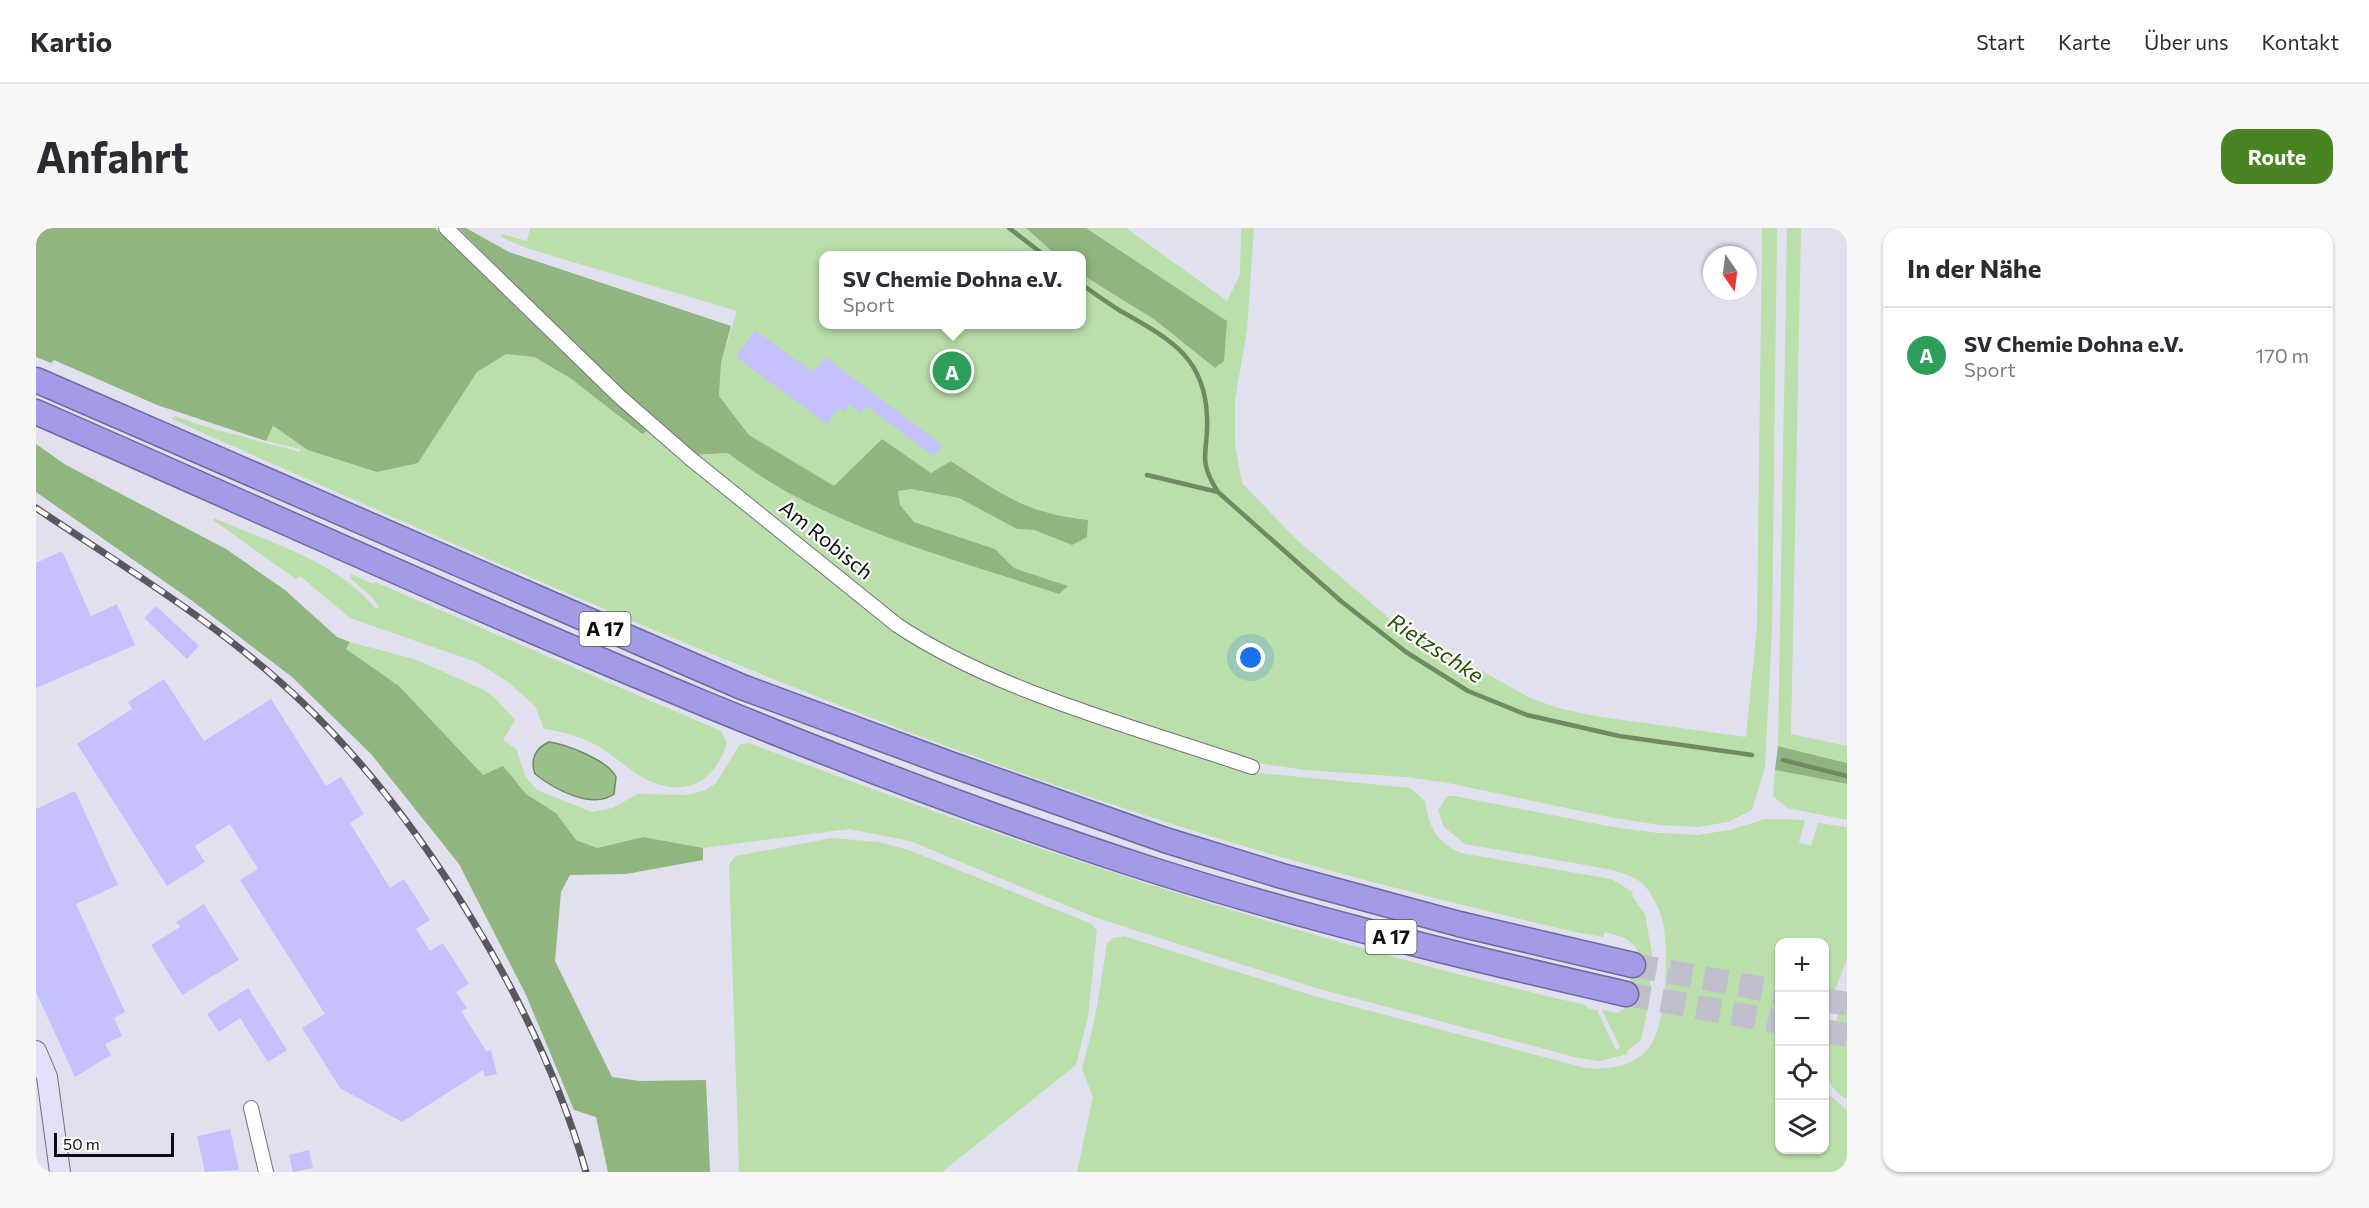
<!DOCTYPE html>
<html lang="de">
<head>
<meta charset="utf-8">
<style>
  :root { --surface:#fff; --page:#f7f7f7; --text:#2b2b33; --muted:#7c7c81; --line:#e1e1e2; --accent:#488421 }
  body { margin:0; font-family:Commissioner,sans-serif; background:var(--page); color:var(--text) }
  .controls { position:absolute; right:18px; bottom:18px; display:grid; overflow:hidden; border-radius:12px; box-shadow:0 2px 4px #0004 }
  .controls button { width:54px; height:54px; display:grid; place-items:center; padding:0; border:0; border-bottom:2px solid var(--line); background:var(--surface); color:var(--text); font:30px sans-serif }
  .compass { position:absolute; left:1667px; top:18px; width:54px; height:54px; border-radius:50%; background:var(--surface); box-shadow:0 2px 4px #0004; rotate:166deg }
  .scale { position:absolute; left:18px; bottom:15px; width:120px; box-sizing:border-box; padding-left:6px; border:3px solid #0d0d11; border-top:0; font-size:16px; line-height:21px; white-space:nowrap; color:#0d0d11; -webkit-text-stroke:4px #fff; paint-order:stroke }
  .you { position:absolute; left:1215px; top:430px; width:21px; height:21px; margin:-15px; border:4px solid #fff; border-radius:50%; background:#1a73e8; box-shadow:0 0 0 9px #1a73e833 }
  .badge { display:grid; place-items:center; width:39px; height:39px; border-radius:50%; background:var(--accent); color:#fff; font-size:20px; font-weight:700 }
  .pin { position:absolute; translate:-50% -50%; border:3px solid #fff; box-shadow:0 2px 6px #0006 }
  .popup { position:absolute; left:783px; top:23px; width:267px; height:78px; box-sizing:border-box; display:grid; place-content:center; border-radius:12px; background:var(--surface); filter:drop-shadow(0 2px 4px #0005); font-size:20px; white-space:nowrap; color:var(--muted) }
  .popup b { font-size:22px; color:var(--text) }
  .popup::after { content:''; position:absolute; left:50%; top:100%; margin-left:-12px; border:12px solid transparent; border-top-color:var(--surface) }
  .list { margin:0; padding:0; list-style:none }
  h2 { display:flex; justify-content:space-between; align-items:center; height:78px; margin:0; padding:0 24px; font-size:26px }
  h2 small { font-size:20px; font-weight:400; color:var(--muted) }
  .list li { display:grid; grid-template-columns:39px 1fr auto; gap:18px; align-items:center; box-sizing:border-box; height:96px; padding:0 24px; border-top:2px solid var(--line) }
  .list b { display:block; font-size:22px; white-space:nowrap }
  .list p { margin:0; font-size:20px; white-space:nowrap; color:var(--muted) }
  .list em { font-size:20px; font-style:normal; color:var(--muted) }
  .icon { flex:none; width:33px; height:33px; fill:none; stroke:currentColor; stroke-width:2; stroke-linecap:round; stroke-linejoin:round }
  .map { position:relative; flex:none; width:1811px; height:944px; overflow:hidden; border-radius:18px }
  header { display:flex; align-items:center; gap:36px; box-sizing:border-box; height:84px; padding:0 30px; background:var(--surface); border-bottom:2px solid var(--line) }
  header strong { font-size:28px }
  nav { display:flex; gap:33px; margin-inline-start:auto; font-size:21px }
  .intro { display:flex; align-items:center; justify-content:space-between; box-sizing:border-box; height:144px; padding:0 36px }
  h1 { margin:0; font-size:42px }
  .button { padding:15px 27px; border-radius:18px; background:var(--accent); color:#fff; font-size:21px; font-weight:700 }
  main { display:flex; gap:36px; padding:0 36px }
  aside { flex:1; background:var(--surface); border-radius:18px; box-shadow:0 2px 4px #0004 }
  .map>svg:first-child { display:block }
</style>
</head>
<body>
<header>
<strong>Kartio</strong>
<nav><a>Start</a><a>Karte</a><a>Über uns</a><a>Kontakt</a></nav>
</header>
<div class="intro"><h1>Anfahrt</h1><a class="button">Route</a></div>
<main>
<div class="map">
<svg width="1811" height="944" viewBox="0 0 1811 944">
  <rect width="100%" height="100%" fill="#e0e0ee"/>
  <path fill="#bbdfaa" d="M 494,0 L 990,0 L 1020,27 L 787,27 L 787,96 L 1045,96 L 1045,46 L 1119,92 L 1179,140 L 1191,93 L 1050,0 L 1090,0 L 1191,73 L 1204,47 L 1205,0 L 1218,0 L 1211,102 L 1199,172 L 1199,217 L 1206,255 L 1261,312 L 1367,402 L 1402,418 L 1494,470 L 1522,480 L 1558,488 L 1710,509 L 1721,398 L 1726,0 L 1741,0 L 1736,402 L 1729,539 L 1716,582 L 1692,594 L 1661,599 L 1624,597 L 1578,590 L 1412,555 L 1370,549 L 1269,542 L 1216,534 L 1017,465 L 946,438 L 897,414 L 857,388 L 733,283 L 657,227 L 692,225 C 790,301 915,324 1032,358 L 978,340 L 959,321 L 878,294 L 864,277 L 862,262 L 875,261 L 923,270 L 981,301 L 998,302 L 1036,317 L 1052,292 C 989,285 967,267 916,233 L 895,245 L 846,211 L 798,259 L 713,207 L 683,168 L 685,135 L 701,83 L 490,20 L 465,9 L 466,6 L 491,13 Z
    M 1751,0 L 1765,0 L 1755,506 L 1811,518 L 1811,535 L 1742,518 Z
    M 470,126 L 497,129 L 534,150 L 605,206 L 611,203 L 862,405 L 893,425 L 943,448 L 1214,544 L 1374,560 L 1389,573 C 1393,599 1400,614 1425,625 L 1575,651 L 1597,664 L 1596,668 L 1609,686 L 1616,726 L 1613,776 L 1605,812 L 1591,823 L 1592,826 L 1564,833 L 1542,830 L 1280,760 L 1061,690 L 874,613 L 813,601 L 667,620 L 607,609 L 561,620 L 540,612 L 520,585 L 490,566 L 467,538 L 447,548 L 363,458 L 310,421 L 314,414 L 381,432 L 448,462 L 458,469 L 479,492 L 467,512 L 480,521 L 490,549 L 501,562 L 556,584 L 576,580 L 602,566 L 651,567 L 670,562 L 680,555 L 704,516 L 713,515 C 987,619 1264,712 1550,777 L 1551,780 L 1561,782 L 1580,822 L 1584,819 L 1566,782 L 1582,785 L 1594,777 L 1595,752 L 1603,727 C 1598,711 1584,708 1569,704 L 1567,709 L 1539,704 C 1403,672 1266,638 1133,595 C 791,486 463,336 136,191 L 139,188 L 171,199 L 264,224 L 264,221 L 230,213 L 236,198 L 272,222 L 382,235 L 441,144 Z
    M 178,290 C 233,314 301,333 340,381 L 343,379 L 336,369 L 314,350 L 315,346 L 337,356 L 339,354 L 685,503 L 691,514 C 679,557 645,571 606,549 C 588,538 572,522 552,513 C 538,507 524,503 508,501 L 499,478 L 471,453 L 440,434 L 314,390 L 264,348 L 260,351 L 177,292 Z
    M 1739,542 L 1811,556 L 1811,592 L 1751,580 L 1737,568 Z
    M 1411,568 L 1419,568 L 1577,599 L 1622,605 L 1661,607 L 1694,602 L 1729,591 L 1769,592 L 1763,615 L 1775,618 L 1782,595 L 1811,599 L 1811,730 L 1789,790 L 1788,714 L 1744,714 L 1744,922 L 1788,922 L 1789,863 L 1811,882 L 1811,944 L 1041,944 L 1057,869 L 1046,841 L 1059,790 L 1071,716 L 1077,710 L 1088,708 L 1278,768 L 1549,840 C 1571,842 1597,839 1612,821 C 1631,798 1632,729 1628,700 C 1626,686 1618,669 1609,658 C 1601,649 1588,646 1577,642 L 1429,616 L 1408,599 L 1402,582 Z
    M 796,610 L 842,614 L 873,622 L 1056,696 L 1061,703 L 1052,788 L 1040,837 L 906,944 L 703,944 L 693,636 L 700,628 Z
    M 1811,764 L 1811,871 C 1770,850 1800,795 1811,764 Z"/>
  <path fill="#90b57f" d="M 0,0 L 399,0 L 611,203 L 606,206 L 534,150 L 498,129 L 470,126 L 441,144 L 382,235 L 341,244 L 272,222 L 237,198 L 230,213 L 121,177 L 18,132 L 15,135 L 0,129 Z
    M 422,0 L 430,0 L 473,24 L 695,98 L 685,135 L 683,168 L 713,207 L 798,258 L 846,211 L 895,245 L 915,233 C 967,267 989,285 1052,292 L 1051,309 L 1036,317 L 998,302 L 981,301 L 923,270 L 875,261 L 862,263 L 864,277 L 878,294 L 959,321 L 978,340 L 1032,358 L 1023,366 C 911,328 787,299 692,225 L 657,227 L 588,164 Z
    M 990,0 L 1050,0 L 1191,93 L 1188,133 L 1179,140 L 1119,92 L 1045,46 L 1045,27 L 1020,27 Z
    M 0,216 L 30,237 L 190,321 L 249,362 L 301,409 L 314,414 L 310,421 L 363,458 L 447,547 L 467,538 L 490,566 L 520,585 L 540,612 L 561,620 L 607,609 L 667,620 L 667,632 L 590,646 L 534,647 L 525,664 L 519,733 L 576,849 L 604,853 L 670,852 L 674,944 L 572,944 L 560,889 L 538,882 L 490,767 L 423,636 L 335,526 L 256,449 L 155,372 L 0,264 Z
    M 1742,518 L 1811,535 L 1811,556 L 1739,542 Z"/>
  <path fill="#9abf88" stroke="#708a64" stroke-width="1.5" d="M 513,514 C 530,516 573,533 580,549 L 578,566 C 556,582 518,561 499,546 C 494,532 499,520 513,514 Z"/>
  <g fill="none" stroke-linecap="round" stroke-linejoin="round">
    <path stroke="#708a64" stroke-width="4.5" d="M 973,0 L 1008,27
      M 1045,56 C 1058,65 1070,74 1083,82 C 1131,110 1169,127 1171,189 C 1173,225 1160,230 1182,264
      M 1111,247 L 1182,264 L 1306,374 L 1370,424 L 1432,463 L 1491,487 L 1583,508 L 1716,527
      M 1747,532 L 1811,548"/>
  </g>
  <path fill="#c5c1fe" d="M 719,102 L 777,144 L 789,129 L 906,217 L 898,228 L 830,178 L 825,185 L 813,176 L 809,184 L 802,180 L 791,196 L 700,129 Z
    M 26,323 L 55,388 L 81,376 L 99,417 L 0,460 L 0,335 Z
    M 120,378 L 163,418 L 151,431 L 108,390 Z
    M 128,451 L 168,513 L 235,471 L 290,558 L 305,549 L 328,586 L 314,595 L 354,660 L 368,651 L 394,692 L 380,701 L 394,723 L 407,715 L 433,756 L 420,764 L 431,780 L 425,783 L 450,823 L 455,822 L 461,846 L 449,849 L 447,842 L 366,894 L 304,860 L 266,800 L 289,786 L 204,652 L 222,641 L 194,596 L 159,618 L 169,634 L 131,658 L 41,516 L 96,481 L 92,474 Z
    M 39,563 L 82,657 L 40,676 L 89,784 L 78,790 L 86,808 L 69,816 L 75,827 L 39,849 L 0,764 L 0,581 Z
    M 168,676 L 203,732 L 146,767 L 115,717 L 144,699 L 140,694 Z
    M 212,760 L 251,822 L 232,834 L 204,790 L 183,804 L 171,786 Z
    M 194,901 L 203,942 L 169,944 L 161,908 Z
    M 273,922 L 277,940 L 257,944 L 253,927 Z"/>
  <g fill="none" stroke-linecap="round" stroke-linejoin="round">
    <path stroke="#c0c0cd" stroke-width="24" stroke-dasharray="24 12" stroke-linecap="butt" d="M 1597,737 L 1744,764
      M 1590,766 L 1744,794
      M 1788,772 L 1811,776
      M 1788,803 L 1811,807"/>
    <defs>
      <path id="minor" d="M 410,0 L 584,169 L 655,231 L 861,397 C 961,464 1102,500 1216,539
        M 215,880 L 230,944"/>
      <path id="secondary" d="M 0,823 L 11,849 L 24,944"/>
      <path id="motorway" d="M 0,152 L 706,459 L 911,535 L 1129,612 L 1246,648 L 1423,696 L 1597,737
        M 0,184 C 369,345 736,520 1120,643 C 1275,692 1433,730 1590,766"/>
    </defs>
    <use href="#minor" stroke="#72717e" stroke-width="16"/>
    <use href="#secondary" stroke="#72717e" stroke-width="22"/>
    <use href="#motorway" stroke="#6e699d" stroke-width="27"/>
    <use href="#minor" stroke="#fff" stroke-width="14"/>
    <use href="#secondary" stroke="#e3e1f8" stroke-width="20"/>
    <use href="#motorway" stroke="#a29be8" stroke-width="24"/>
    <defs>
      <path id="rail" d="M 0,280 C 91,341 188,399 267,475 C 388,591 504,782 550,944"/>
    </defs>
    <use href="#rail" stroke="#58585f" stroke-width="7"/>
    <use href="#rail" stroke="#fff" stroke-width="4.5" stroke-dasharray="14" stroke-linecap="butt"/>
  </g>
  <g text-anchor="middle" stroke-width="4.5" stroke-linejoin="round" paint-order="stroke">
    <g fill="#fff" stroke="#565658" stroke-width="1.5">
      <rect x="543.5" y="384" width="51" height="34" rx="4.5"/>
      <rect x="1329.5" y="692" width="51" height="34" rx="4.5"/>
    </g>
    <g font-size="20" font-weight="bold" fill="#0d0d11">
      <text x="569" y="408">A 17</text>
      <text x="1355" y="716">A 17</text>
    </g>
    <g font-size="21" fill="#0d0d11" stroke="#fff">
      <text transform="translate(790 312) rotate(39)" y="7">Am Robisch</text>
    </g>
    <g font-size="22" font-style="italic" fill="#245000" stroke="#fff">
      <text transform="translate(1400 420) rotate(33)" y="8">Rietzschke</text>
    </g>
  </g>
</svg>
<div class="controls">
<button>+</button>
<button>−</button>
<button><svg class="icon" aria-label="locate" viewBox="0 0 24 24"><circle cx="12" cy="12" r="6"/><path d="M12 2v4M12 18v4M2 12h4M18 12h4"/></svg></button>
<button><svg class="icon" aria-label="layers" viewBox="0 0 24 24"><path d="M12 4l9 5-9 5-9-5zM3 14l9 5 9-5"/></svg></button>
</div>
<svg class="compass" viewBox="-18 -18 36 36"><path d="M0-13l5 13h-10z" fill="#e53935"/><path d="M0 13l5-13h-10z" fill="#7c7c81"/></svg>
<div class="scale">50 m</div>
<div class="you"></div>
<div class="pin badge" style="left:916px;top:143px;background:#2e9e5b">A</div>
<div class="popup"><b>SV Chemie Dohna e.V.</b>Sport</div>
</div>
<aside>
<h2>In der Nähe<small></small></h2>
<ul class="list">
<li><span class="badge" style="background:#2e9e5b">A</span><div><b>SV Chemie Dohna e.V.</b><p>Sport</p></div><em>170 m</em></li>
</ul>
</aside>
</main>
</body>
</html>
